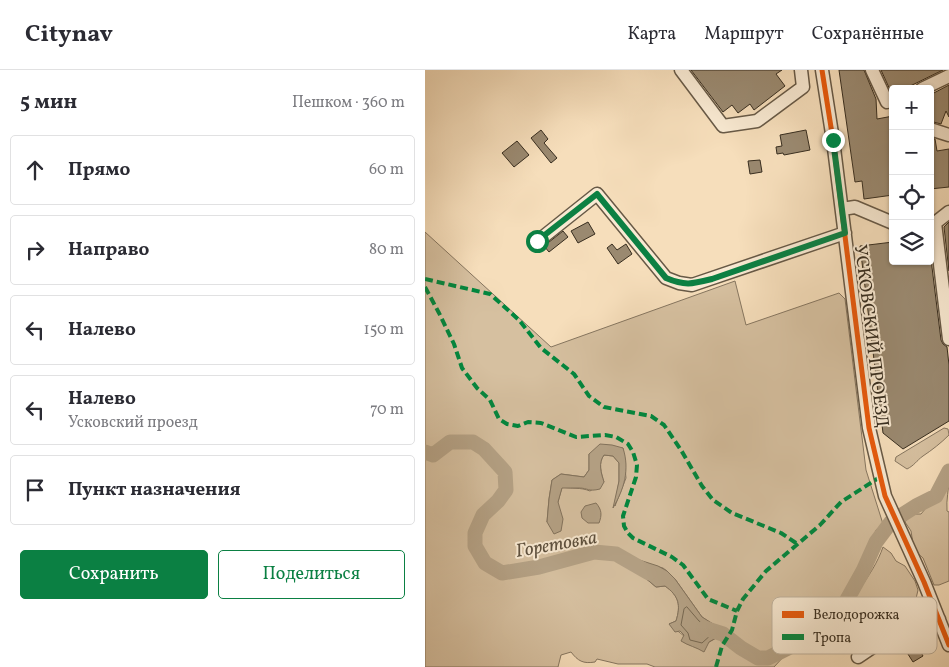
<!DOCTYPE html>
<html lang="ru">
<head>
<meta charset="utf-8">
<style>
  :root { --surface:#fff; --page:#f2f2f3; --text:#2b2b33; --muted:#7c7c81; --line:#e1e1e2; --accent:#0b8043 }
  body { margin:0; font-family:Vollkorn,serif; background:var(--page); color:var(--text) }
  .controls { position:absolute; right:15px; top:15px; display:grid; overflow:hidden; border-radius:5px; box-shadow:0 1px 4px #0004 }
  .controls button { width:45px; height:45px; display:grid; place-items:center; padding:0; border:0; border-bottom:1px solid var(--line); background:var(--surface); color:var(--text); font:25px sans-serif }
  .stop { position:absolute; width:15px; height:15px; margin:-11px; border:4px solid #0b8043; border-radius:50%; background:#fff }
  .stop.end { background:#0b8043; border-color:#fff; box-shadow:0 1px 5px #0008 }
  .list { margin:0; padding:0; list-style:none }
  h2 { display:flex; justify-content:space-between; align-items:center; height:65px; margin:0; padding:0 20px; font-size:21px }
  h2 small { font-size:16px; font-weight:400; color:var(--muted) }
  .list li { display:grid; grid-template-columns:32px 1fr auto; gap:15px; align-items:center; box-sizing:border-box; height:70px; margin:0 10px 10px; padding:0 10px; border:1px solid var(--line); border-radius:5px }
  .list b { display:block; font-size:19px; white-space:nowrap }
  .list p { margin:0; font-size:16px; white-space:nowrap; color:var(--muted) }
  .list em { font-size:16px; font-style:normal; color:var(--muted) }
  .actions { display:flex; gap:10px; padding:15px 20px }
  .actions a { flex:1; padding:11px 0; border:1px solid var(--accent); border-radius:5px; text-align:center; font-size:18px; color:var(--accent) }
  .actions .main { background:var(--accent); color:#fff }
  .icon { flex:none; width:28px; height:28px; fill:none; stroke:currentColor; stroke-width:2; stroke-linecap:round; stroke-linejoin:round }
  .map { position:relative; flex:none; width:524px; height:597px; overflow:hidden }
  header { display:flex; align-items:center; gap:30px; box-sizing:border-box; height:70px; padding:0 25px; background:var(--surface); border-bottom:1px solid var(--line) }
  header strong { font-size:24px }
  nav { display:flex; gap:28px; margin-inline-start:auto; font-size:18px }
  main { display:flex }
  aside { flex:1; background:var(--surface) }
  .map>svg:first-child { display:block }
</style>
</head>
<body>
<header>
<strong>Citynav</strong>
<nav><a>Карта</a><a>Маршрут</a><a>Сохранённые</a></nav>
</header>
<main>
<aside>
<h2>5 мин<small>Пешком · 360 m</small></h2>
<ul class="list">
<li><svg class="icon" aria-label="ahead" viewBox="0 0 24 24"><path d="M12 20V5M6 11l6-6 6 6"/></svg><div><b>Прямо</b></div><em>60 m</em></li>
<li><svg class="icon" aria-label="right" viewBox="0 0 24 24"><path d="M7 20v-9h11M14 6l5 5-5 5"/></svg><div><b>Направо</b></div><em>80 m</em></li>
<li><svg class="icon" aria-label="left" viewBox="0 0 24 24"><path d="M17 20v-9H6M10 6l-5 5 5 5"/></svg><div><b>Налево</b></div><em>150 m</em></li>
<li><svg class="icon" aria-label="left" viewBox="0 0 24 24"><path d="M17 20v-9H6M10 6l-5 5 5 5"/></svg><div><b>Налево</b><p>Усковский проезд</p></div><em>70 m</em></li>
<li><svg class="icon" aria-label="arrive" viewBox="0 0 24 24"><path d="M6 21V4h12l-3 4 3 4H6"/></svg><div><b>Пункт назначения</b></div></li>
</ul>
<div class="actions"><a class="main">Сохранить</a><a>Поделиться</a></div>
</aside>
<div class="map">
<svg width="524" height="597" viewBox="0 0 524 597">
  <rect width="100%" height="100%" fill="#f6debb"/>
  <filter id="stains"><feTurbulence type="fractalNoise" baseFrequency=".004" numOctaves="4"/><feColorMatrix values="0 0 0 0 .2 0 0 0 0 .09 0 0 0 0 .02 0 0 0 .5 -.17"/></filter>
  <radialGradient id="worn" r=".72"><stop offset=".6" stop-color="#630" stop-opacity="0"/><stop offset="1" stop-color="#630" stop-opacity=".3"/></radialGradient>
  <path fill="#d6c0a0" stroke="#867660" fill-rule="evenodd" d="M 0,162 L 126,277 L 310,211 L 321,255 L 414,223 L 420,229 L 441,400 L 458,454 L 451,460 L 439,492 L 415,533 L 392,555 L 362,574 L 362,583 L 349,597 L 230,597 L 222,594 L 193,594 L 172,589 L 170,592 C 158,594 153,591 146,582 L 136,585 L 133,597 L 0,597 ZM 198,378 L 201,408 L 190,436 L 194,411 L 194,393 L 188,386 L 179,385 C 173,393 176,402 179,412 L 165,421 C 155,417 147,419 137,417 L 133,432 L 122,452 L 124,429 L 127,410 L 136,404 L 159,407 L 164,400 L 164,384 ZM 207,490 L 238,498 L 242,501 L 250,509 L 277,547 L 301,563 C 285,570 274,583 257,571 L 259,566 L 244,554 L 251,551 C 256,535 254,526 240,516 L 231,517 L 212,501 L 207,500 Z
    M 519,358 L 523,359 L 524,365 C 516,373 507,380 498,386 C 491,391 490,395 482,399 L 470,391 L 471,387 Z
    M 524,407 C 524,419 521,430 522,441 L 524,442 L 524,511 L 514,515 L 509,515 L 498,488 L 489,480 L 486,461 L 480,452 L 486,444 L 496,444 L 514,422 Z
    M 458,477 L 466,483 L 471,491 L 480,496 L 490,511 L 493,520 L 490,533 L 484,540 L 448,556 L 431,545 L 424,538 C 427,530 430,527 434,520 C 443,507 453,492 458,477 Z"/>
  <path fill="#b5a286" stroke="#83735d" d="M 175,374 L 187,375 L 198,378 C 205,400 199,419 188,438 L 194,411 L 194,393 L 188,386 L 179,385 C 173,393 176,403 179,412 L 175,419 C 163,422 163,418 154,418 C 148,418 143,418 137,418 L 133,432 L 138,449 L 136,461 L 129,464 L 122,452 L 124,429 L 127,410 L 136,404 L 159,407 L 164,400 L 164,384 Z
    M 171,433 C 177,440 177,445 174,453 L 163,453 L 157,448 L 156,442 L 160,436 Z
    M 205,487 L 233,496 L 242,501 L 250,509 L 277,547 L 301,562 L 284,572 L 279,582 C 271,577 264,576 256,571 L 259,565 L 255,561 L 250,562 L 244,554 L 251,551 C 256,535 254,526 240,516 L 231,517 L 212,501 L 207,500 L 207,490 Z"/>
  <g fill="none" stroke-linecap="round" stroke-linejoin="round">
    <path stroke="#766852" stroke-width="1" d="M 262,537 L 274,551 L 288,561 L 288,563 L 277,573 L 265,570 L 263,563 L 256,555 L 259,539 Z"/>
    <path stroke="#b5a286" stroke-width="15" d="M 0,382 L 8,385 L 25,372 L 48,372 L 59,379 L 80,402 L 81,420 L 73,431 L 58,445 L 50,463 L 50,476 L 60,493 L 77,503 L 114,497 L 169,482 L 191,484 L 224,503
      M 279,558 L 298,564 L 316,578 L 333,588 L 343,588 L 367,576 L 414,544 L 438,501 L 451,472 L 466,452 L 491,436 L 511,426 L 524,401"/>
  </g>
  <path fill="#9a8970" stroke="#372d1f" d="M 266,0 L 357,0 L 351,4 L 360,16 L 329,40 L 325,34 L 313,43 L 307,35 L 298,42 Z
    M 414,0 L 439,0 L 451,29 L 452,49 L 468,46 L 468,125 L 439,129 L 437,111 L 430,112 Z
    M 456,0 L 518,0 L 479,19 L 468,19 L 468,22 L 466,22 Z
    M 524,15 L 524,47 L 521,41 L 516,54 L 505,51 L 505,25 Z
    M 116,60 L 123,69 L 119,73 L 132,88 L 126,93 L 106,68 Z
    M 381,60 L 385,80 L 359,85 L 358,83 L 352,84 L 351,77 L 357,76 L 355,65 Z
    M 505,68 L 510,69 L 512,81 L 524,79 L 524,117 L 505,119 Z
    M 92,71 L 104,85 L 89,97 L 77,83 Z
    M 335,90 L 337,102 L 325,104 L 323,91 Z
    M 163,152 L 170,164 L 153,173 L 146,161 Z
    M 524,152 L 524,201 L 519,157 Z
    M 138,161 L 143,167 L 124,182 L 119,176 Z
    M 468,172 L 468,191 L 505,191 L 505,181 L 516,270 L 518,274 L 522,277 L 524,295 L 524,351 L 478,379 L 458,363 L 435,176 Z
    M 187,174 L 192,180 L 201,174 L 207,184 L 193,194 L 182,178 Z
    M 492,575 L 498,586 L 488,592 L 481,581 Z"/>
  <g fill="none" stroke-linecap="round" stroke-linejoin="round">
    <defs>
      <path id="minor" d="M 256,0 L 298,56 L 332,51 L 378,17 L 376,0
        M 397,0 L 408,70 L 444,358 L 460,426 L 499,512 L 524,575
        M 447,0 L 462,32 L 468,30
        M 497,19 L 524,6
        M 505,59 L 524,65
        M 417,139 L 430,137 L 468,153
        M 510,153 L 524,142
        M 505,154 L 510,153 L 524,269
        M 113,171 L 172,124 L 241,208 L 254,213 L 267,215 L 420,163
        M 433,587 L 470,562 L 488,555 L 514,549"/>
    </defs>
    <use href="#minor" stroke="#675946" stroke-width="15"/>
    <use href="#minor" stroke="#f9ead3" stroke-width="12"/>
    <path stroke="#00873e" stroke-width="4" stroke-dasharray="8 4" stroke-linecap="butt" d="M 0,209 L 65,224 L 94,250 L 116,278 L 149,304 L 164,326 L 179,337 L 226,346 L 239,355 L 256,380 L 277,416 L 288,430 L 307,443 L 356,463 L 371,473
      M 0,217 L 14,243 L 29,274 L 37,298 L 52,318 L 65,330 L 74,349 L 82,354 L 93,356 L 103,352 L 116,353 L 151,367 L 180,365 L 191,367 L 203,374 L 208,382 L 212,395 L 211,407 L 198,446 L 199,456 L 203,463 L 208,468 L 247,487 L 258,495 L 283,529 L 312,541
      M 291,597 L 297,576 L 307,560 L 312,541 L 318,529 L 341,501 L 395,455 L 416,432 L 455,407"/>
    <defs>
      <path id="cycleway" d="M 397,0 L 408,70 L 444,358 L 460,426 L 499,512 L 524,575"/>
    </defs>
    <use href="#cycleway" stroke="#f9ead3" stroke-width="8"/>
    <use href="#cycleway" stroke="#e8590c" stroke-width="5"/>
  </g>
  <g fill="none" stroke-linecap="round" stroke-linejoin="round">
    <path stroke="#0b8043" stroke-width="6" d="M 112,171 L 172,124 L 241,208 C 260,216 267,214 287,209 L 420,163 L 408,70"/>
  </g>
  <g text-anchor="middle" stroke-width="4" stroke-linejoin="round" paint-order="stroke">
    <g font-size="18" fill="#372d1f" stroke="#f9ead3">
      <text transform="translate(447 266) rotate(83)" y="6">УСКОВСКИЙ ПРОЕЗД</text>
    </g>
    <g font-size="19" font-style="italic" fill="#5d503e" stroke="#f9ead3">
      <text transform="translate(131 473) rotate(-10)" y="7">Горетовка</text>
    </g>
  </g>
  <rect x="347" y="527" width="165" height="57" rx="8" fill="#f9ead3" stroke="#bfb19d" stroke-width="1"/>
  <rect x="357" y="541" width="22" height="7" fill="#e8590c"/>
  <rect x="357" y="564" width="22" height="6" fill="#00873e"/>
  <g font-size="14" fill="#372d1f">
    <text x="388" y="549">Велодорожка</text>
    <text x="388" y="572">Тропа</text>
  </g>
  <rect width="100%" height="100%" filter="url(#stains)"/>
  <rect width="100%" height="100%" fill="url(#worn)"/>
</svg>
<div class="controls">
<button>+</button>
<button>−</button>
<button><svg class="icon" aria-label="locate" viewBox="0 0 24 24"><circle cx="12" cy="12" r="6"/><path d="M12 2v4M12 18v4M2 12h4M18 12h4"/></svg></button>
<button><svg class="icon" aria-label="layers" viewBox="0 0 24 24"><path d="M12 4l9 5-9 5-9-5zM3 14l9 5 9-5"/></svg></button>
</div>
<div class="stop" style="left:112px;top:171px"></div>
<div class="stop end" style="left:408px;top:70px"></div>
</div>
</main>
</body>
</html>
